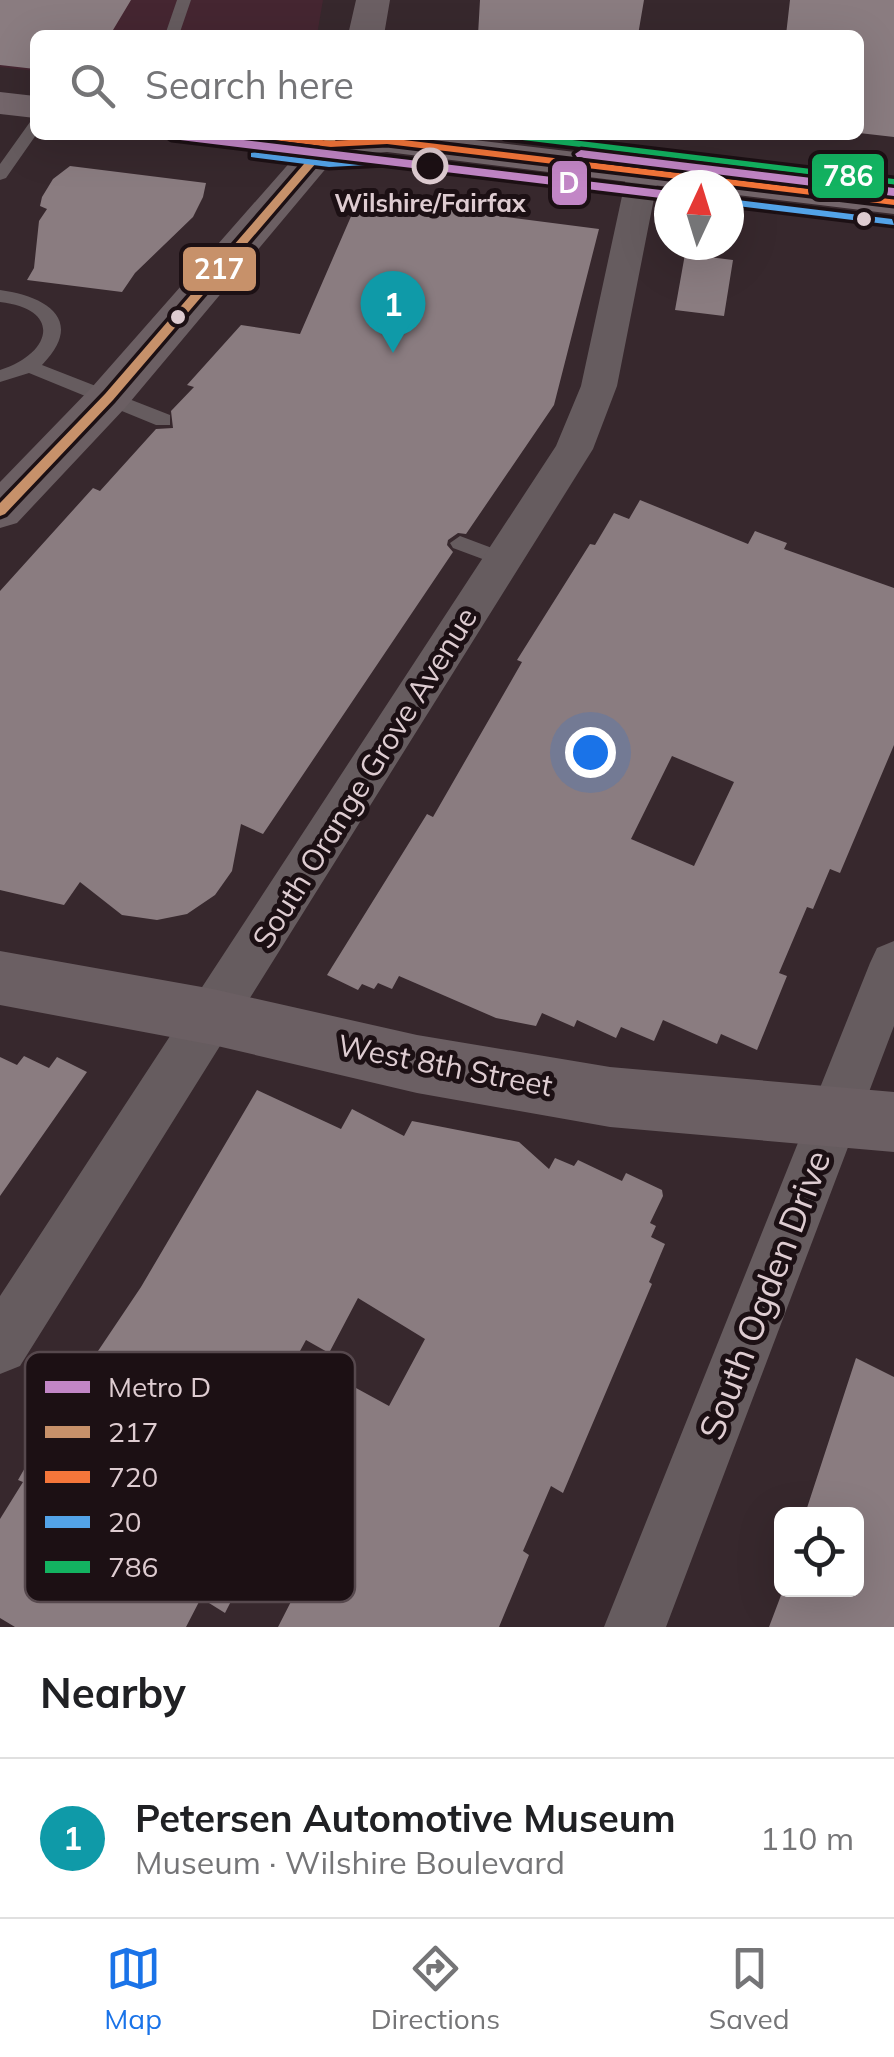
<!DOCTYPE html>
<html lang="en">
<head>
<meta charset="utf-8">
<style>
  :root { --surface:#fff; --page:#f2f2f2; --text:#202124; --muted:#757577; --line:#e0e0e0; --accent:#1a73e8 }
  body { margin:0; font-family:Mulish,sans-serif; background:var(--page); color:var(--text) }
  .controls { position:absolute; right:30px; bottom:30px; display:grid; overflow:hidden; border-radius:15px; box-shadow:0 10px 40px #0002 }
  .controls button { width:90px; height:90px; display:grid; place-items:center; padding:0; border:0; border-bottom:2px solid var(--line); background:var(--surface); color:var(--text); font:50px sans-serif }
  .compass { position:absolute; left:654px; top:170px; width:90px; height:90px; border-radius:50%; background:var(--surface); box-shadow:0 10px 40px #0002; rotate:4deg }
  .you { position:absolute; left:590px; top:752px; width:35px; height:35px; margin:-25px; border:8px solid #fff; border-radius:50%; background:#1a73e8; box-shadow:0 0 0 15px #1a73e833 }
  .badge { display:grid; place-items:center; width:65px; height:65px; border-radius:50%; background:var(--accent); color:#fff; font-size:32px; font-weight:700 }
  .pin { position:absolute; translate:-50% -82px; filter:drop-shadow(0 2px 5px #0008) }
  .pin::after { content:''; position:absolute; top:52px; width:35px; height:30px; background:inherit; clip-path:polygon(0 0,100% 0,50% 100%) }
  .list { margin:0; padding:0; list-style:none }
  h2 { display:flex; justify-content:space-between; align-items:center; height:130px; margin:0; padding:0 40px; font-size:42px }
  h2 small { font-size:32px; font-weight:400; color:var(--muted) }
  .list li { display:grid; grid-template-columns:65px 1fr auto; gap:30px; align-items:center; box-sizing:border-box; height:160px; padding:0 40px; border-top:2px solid var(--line) }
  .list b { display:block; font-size:38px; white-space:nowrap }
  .list p { margin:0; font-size:32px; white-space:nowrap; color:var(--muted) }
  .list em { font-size:32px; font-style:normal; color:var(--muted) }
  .icon { flex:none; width:55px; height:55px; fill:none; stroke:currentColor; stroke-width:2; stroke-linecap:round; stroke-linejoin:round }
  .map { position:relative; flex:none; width:894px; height:1627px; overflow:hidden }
  .search { position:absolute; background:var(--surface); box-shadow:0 10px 40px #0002; left:30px; right:30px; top:30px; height:110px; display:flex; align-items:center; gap:25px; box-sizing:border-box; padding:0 35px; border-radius:15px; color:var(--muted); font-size:38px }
  .sheet { height:290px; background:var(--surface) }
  nav { display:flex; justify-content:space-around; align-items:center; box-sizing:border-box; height:140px; border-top:2px solid var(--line); background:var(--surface); font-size:28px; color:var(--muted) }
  nav a { display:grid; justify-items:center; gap:5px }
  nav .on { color:var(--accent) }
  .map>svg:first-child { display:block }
</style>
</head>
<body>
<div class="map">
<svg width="894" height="1627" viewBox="0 0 894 1627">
  <rect width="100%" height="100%" fill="#37282d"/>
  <path fill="#452631" d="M 0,0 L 323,0 L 317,35 L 35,35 L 35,71 L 0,67 Z"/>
  <path fill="#8a7c80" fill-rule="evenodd" d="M 0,0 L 131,0 L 110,35 L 35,35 L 35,69 L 0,65 Z
    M 480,0 L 644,0 L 638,35 L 478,35 Z
    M 790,0 L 894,0 L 894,137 L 859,133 L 859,35 L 786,35 Z
    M 70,166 L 206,183 L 203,197 L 193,217 L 135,273 L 122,292 L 27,280 L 34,268 L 39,221 L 47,209 L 40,206 L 42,197 L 53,179 Z
    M 359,198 L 599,229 L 554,405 L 466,534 L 458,533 L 448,540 L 447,545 L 453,552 L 263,834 L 241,824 L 232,871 L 215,895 L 187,914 L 157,920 L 122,915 L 80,882 L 64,905 L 0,890 L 0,591 L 93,488 L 100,491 L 156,429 L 173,428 L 171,411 L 194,387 L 187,385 L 241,325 L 300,334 Z
    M 685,254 L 733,260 L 724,316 L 675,310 Z
    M 640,500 L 748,544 L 755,531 L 787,543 L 784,549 L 894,588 L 894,745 L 840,873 L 830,869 L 813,909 L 807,907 L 779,973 L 787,976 L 757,1050 L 721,1034 L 717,1044 L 663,1020 L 654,1041 L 621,1027 L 616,1038 L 577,1020 L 574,1027 L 542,1013 L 536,1026 L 496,1018 L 399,976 L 392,989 L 378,983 L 374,989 L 362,984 L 358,990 L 327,975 L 427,814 L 433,817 L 522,662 L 517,660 L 590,544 L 595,545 L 614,513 L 629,519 ZM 672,756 L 734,782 L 694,866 L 631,839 Z
    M 24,1056 L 49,1068 L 57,1057 L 87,1072 L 0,1196 L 0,1057 L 17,1065 Z
    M 257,1090 L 341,1129 L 352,1109 L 404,1136 L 412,1121 L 519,1142 L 549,1169 L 555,1158 L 574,1166 L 578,1160 L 622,1181 L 626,1173 L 662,1190 L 663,1196 L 650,1223 L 656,1226 L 651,1237 L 665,1244 L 649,1282 L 652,1284 L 563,1493 L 551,1486 L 523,1551 L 529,1555 L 499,1627 L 278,1627 L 300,1584 L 315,1593 L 349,1522 L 295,1491 L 281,1518 L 228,1484 L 198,1540 L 247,1570 L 225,1613 L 201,1598 L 186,1627 L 15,1627 L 0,1618 L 0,1519 L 23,1482 L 18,1480 L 55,1415 L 141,1287 ZM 358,1298 L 425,1339 L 389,1406 L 356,1388 L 324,1451 L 264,1417 L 306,1340 L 329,1353 Z
    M 856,1358 L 894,1377 L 894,1627 L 769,1627 L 783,1590 L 856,1590 L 856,1514 L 805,1514 Z"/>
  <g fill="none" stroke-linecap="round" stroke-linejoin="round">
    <path fill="#665c5f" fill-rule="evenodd" d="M 177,0 L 191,0 L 179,35 L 165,35 Z
      M 35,120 L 36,135 L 6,178 L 0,180 L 0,164 L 30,122 Z
      M 0,290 C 46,296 86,320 42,365 L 170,415 L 170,425 L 156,425 L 29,373 L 0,382 L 0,370 C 52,354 63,309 0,302 Z
      M 460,536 L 511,555 L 514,560 L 504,567 L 453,548 L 450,543 Z"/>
    <path fill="#665c5f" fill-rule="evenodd" d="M 643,163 L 654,166 L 659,173 L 617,386 L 593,449 L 20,1366 L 0,1374 L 0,1296 L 556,446 L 581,386 L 627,173 L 632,166 Z
      M 894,941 L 894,1026 L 666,1627 L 604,1627 L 870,963 L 877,948 Z"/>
    <path fill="#6b5f63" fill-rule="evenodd" d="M 356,0 L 390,0 L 384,35 L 348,35 Z
      M 314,135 L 354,135 L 125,408 L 17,523 L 0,528 L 0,482 L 93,386 Z
      M 0,951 L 213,989 L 417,1035 L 610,1067 L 894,1092 L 894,1152 L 610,1127 L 417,1093 L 213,1045 L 0,1005 Z"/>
    <path fill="#74666b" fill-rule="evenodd" d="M 0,92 L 35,96 L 35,118 L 0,114 Z
      M 238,135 L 433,135 L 894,190 L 894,214 L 729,194 L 729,185 L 669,187 L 387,152 L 330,156 L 244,143 Z"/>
    <defs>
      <path id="bus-1" d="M 329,135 L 340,135 L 113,400 L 5,514 L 0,516 L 0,503 L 105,394 Z"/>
      <path id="bus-2" d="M 252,135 L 282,135 L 330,141 L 387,138 L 894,199 L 894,205 L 387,144 L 330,147 L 257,138 Z"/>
      <path id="bus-3" d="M 255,152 L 329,161 L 386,158 L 669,192 L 669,198 L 386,164 L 329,167 L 251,157 L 251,153 Z
        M 729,199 L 892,219 L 894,225 L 729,205 Z"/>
      <path id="bus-4" d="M 500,135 L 531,135 L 894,179 L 894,185 L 505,138 Z"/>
    </defs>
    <use href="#bus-1" stroke="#1c1014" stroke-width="7"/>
    <use href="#bus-2" stroke="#1c1014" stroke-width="7"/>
    <use href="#bus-3" stroke="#1c1014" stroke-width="7"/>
    <use href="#bus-4" stroke="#1c1014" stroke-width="7"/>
    <use href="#bus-1" fill="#c7916a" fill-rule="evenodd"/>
    <use href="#bus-2" fill="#f5763a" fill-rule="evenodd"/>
    <use href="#bus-3" fill="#53a3e8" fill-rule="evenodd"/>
    <use href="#bus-4" fill="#13b361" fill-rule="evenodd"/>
    <defs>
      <path id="metro-1" d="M 166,135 L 202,135 L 669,191 L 669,199 L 172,139 Z
        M 581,150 L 894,188 L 894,196 L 577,157 L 575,154 Z"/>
    </defs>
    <use href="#metro-1" stroke="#1c1014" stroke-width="7"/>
    <use href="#metro-1" fill="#c286c6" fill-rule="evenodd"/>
  </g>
  <circle fill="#1c1014" stroke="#deccd1" stroke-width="5" cx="430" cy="166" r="16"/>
  <g fill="#deccd1" stroke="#1c1014" stroke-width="4">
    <circle cx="864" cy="219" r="9"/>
    <circle cx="178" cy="317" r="9"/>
  </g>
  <g text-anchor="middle" stroke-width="10" stroke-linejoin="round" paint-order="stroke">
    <g font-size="25" font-weight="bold" fill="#deccd1" stroke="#1c1014">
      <text x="430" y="212">Wilshire/Fairfax</text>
    </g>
    <g font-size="30" fill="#deccd1" stroke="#1c1014">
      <text transform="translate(365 778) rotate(-58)" y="10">South Orange Grove Avenue</text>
      <text transform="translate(445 1066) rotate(11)" y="10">West 8th Street</text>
    </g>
    <g font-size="35" fill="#deccd1" stroke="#1c1014">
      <text transform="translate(765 1295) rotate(-69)" y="12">South Ogden Drive</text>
    </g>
  </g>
  <rect x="25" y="1352" width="330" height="250" rx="15" fill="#1c1014" stroke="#56484d" stroke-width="2.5"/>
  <rect x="45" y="1381" width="45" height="12" fill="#c286c6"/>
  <rect x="45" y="1426" width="45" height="12" fill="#c7916a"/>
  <rect x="45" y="1471" width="45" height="12" fill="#f5763a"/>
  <rect x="45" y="1516" width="45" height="12" fill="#53a3e8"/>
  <rect x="45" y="1561" width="45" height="12" fill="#13b361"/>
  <g font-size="28" fill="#deccd1">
    <text x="108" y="1397">Metro D</text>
    <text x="108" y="1442">217</text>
    <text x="108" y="1487">720</text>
    <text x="108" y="1532">20</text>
    <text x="108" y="1577">786</text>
  </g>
  <g stroke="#1c1014" stroke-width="4">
    <rect x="810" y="152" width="76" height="48" rx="10" fill="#13b361"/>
    <rect x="550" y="159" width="39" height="48" rx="10" fill="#c286c6"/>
    <rect x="181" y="245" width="77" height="48" rx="10" fill="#c7916a"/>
  </g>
  <g font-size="28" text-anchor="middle" font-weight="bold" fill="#fff">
    <text x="848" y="186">786</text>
    <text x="569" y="193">D</text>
    <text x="219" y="279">217</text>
  </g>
</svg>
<div class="controls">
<button><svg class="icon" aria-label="locate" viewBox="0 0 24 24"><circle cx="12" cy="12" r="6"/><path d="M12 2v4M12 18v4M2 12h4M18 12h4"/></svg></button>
</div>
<svg class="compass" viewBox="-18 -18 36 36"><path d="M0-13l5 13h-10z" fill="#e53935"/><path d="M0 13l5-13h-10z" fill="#757577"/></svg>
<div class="you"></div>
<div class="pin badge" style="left:393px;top:353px;background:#0f9aa8">1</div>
<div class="search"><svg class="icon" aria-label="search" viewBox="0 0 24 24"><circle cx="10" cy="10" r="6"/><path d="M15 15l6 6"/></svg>Search here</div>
</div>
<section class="sheet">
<h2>Nearby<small></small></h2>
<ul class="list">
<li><span class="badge" style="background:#0f9aa8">1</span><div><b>Petersen Automotive Museum</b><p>Museum · Wilshire Boulevard</p></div><em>110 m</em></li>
</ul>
</section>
<nav>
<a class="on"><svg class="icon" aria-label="map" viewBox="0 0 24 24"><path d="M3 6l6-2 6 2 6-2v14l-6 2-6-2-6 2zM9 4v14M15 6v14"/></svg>Map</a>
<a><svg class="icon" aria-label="directions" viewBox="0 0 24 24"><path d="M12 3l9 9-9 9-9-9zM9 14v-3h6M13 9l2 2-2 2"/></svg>Directions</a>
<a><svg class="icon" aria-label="saved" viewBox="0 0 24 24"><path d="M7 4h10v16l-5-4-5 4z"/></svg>Saved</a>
</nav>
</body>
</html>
